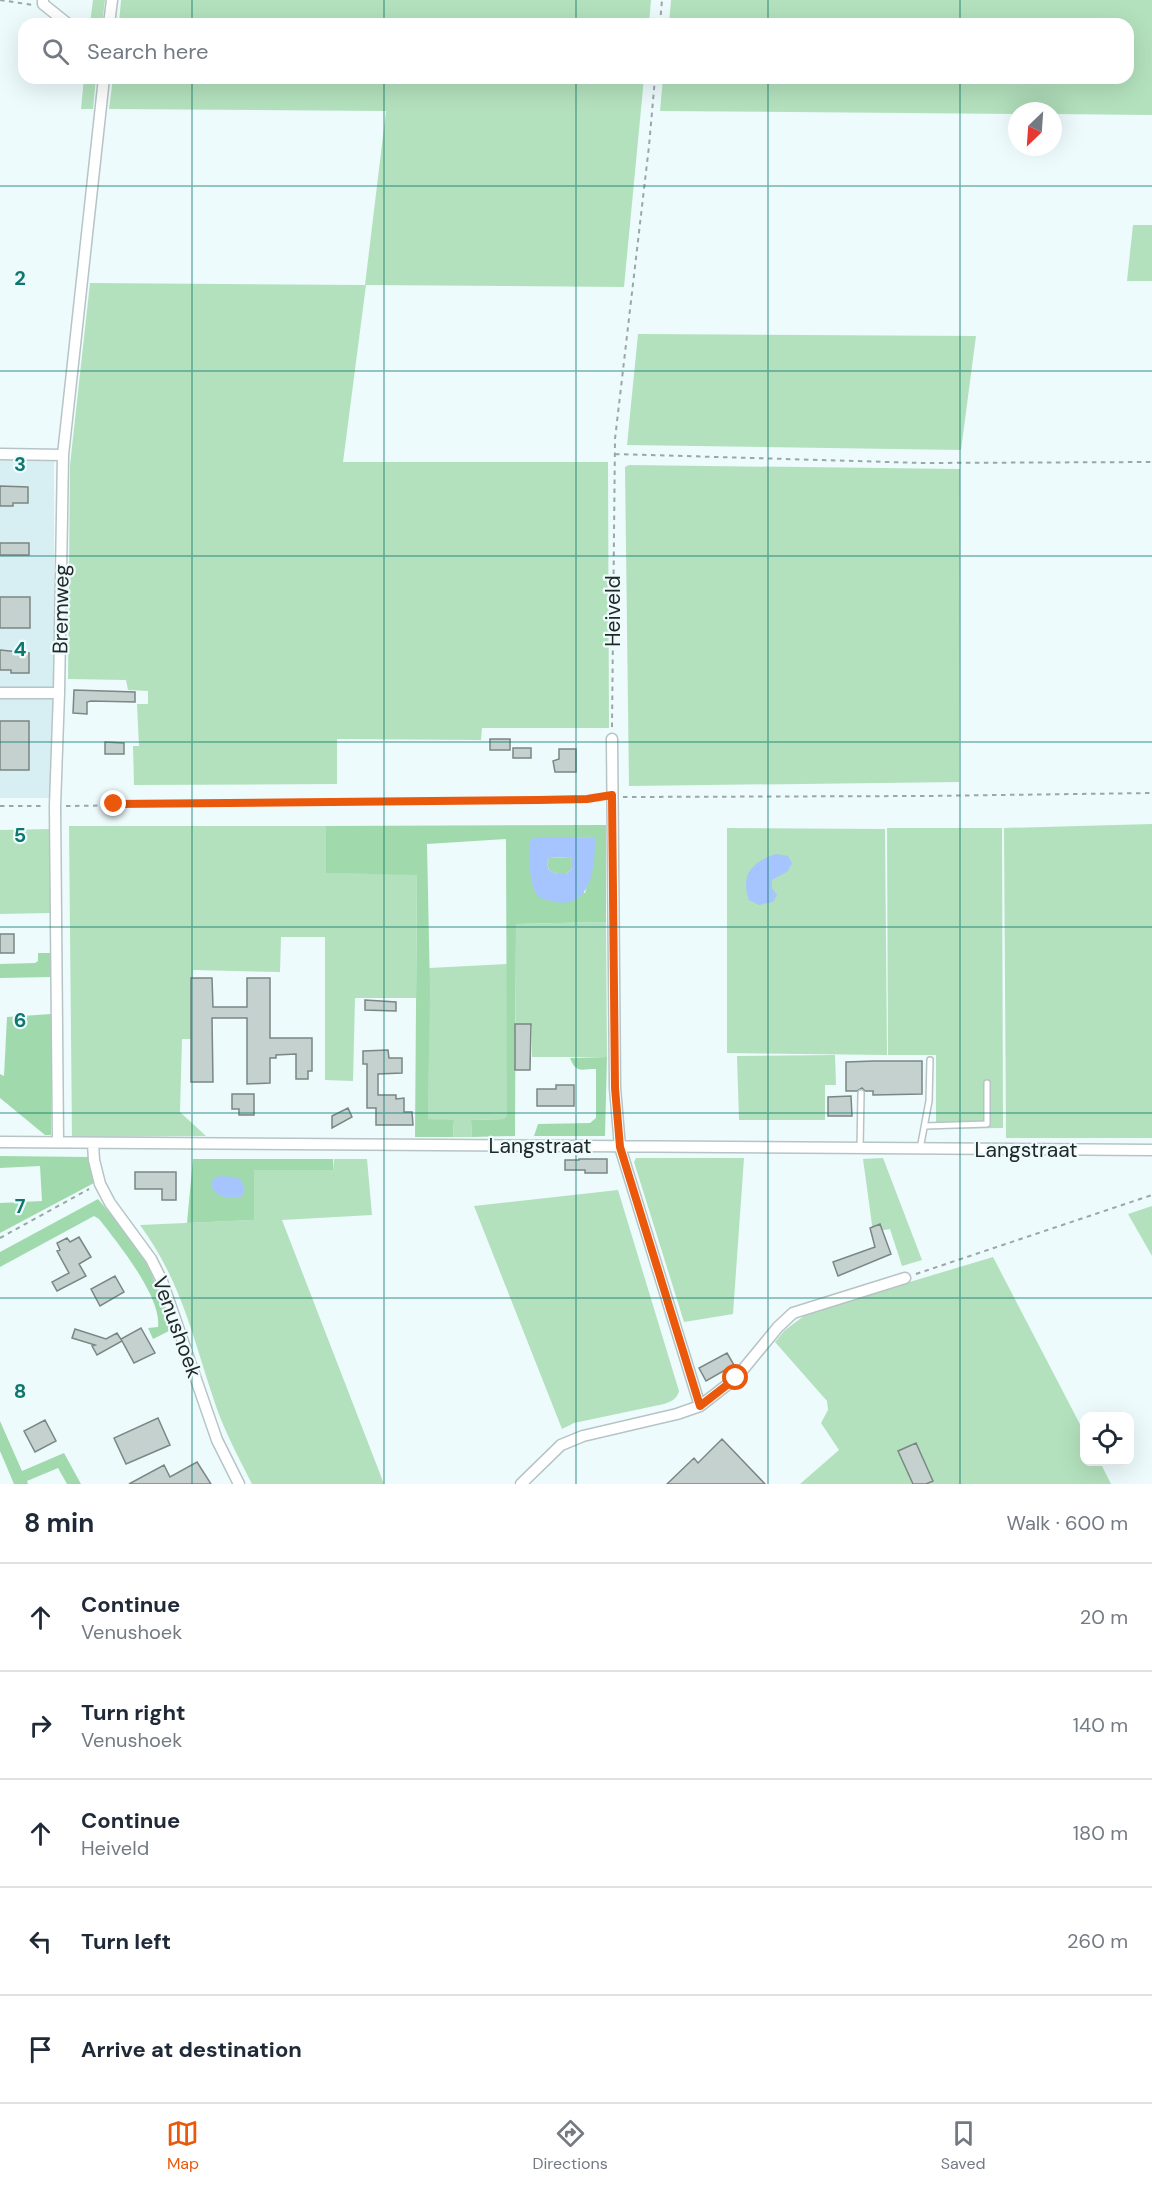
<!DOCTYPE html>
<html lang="en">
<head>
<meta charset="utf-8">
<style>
  :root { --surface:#fff; --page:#f6f6f7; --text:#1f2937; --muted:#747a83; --line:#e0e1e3; --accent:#ea580c }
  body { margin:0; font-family:"DM Sans",sans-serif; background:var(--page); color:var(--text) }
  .controls { position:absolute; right:18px; bottom:18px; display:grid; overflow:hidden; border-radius:12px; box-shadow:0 6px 24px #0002 }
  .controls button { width:54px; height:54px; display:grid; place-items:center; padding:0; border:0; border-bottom:2px solid var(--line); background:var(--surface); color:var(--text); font:30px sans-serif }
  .compass { position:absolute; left:1008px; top:102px; width:54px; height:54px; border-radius:50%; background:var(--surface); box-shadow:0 6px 24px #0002; rotate:205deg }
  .stop { position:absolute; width:18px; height:18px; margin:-14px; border:4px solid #ea580c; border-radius:50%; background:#fff }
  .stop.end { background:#ea580c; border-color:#fff; box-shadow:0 2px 6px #0008 }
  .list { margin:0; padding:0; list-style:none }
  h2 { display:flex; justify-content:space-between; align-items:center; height:78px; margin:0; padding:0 24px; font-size:26px }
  h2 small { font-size:20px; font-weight:400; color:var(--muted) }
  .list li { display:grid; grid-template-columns:39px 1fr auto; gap:18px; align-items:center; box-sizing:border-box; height:108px; padding:0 24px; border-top:2px solid var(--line) }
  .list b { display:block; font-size:22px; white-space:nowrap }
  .list p { margin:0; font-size:20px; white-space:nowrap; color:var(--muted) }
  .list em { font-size:20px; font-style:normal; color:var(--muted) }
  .icon { flex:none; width:33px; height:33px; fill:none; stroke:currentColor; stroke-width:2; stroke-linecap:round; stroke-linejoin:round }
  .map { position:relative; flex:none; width:1152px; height:1484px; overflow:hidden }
  .search { position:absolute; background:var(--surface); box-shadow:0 6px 24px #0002; left:18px; right:18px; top:18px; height:66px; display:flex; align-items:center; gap:15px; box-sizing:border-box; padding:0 21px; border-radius:18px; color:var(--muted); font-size:22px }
  .sheet { height:618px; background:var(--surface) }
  nav { display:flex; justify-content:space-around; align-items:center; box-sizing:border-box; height:84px; border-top:2px solid var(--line); background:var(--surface); font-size:16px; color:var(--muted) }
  nav a { display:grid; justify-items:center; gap:3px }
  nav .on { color:var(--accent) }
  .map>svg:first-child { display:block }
</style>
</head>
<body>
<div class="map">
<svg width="1152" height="1484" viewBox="0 0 1152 1484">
  <rect width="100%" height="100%" fill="#edfbfd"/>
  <path fill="#d7eff2" d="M 0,455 L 54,456 L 54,798 L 0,798 Z"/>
  <path fill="#b3e1bd" d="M 93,0 L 105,0 L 102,24 L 90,24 Z
    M 121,0 L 651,0 L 649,24 L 119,24 Z
    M 671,0 L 1152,0 L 1152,115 L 1053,114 L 1053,111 L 1017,111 L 1017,114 L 660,111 L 663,78 L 1128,78 L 1128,24 L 669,24 Z
    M 84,78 L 96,78 L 93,109 L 81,109 Z
    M 113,78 L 644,78 L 624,287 L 366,285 L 343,462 L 608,462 L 609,728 L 482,728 L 481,740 L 337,739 L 337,784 L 134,785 L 133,746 L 139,746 L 137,704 L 148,704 L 148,691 L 128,690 L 126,680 L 68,679 L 70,465 L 90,283 L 365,285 L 386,111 L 109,109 Z
    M 1133,225 L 1152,225 L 1152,281 L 1127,281 Z
    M 638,334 L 976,336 L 961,450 L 627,445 Z
    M 629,465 L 960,469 L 959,782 L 629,786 L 625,467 Z
    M 1152,824 L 1152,1138 L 1006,1138 L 1004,828 Z
    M 69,826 L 326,826 L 326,873 L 417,874 L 416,998 L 355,998 L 353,1081 L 325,1080 L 325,937 L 281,937 L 280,972 L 193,970 L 193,1039 L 182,1039 L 180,1112 L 206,1136 L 72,1137 Z
    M 727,828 L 885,829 L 887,1055 L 727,1053 Z
    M 887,828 L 1002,828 L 1003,1128 L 936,1129 L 936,1055 L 888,1055 Z
    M 51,829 L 51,913 L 0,914 L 0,830 Z
    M 606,922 L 607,1057 L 532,1057 L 532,1026 L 516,1026 L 516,924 Z
    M 507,964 L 507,1117 L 505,1119 L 471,1120 L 472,1137 L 453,1137 L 454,1121 L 428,1119 L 429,968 Z
    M 835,1055 L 836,1085 L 825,1085 L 825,1120 L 739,1120 L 737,1056 Z
    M 636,1158 L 744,1158 L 733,1314 L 684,1322 L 634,1162 Z
    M 883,1158 L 922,1260 L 902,1266 L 890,1229 L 873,1232 L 863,1159 Z
    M 334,1159 L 367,1159 L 372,1215 L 282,1220 L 384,1484 L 252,1484 C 241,1462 229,1440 220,1417 C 195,1349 185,1286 140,1225 L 253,1220 L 254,1170 L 333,1170 Z
    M 618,1190 L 679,1391 C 677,1399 672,1401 664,1404 L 574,1423 L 562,1429 L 474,1206 Z
    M 1152,1206 L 1152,1256 L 1128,1214 Z
    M 993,1257 L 1084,1432 L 1084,1462 L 1100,1462 L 1111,1484 L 800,1484 L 839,1450 L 821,1423 L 828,1410 L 827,1401 L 775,1342 L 785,1330 L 804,1316 L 883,1290 Z"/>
  <path fill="#a0daac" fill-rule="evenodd" d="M 606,825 L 606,922 L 516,924 L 515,1136 L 472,1137 L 471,1120 L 504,1119 L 507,1116 L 506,839 L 427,844 L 430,990 L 428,1119 L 454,1120 L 453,1137 L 415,1137 L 417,875 L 326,873 L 326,826 ZM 595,837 L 593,862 L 585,893 L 530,870 L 570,838 Z
    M 569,857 L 572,858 L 572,869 L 566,874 L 557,874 L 549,870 L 547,863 L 549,858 Z
    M 38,953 L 51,953 L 51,977 L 0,978 L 0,964 L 35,963 L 38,961 Z
    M 51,1014 L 51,1135 L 45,1135 L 0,1098 L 0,1074 L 4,1076 L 7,1017 Z
    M 607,1057 L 605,1136 L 534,1136 L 538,1124 L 590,1123 L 596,1118 L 596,1069 C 582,1069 576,1074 570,1058 Z
    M 0,1156 L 88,1157 L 94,1183 L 0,1233 L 0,1203 L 42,1201 L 40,1166 L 0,1168 Z
    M 193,1159 L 333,1159 L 333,1170 L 254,1170 L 254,1220 L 187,1223 Z
    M 98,1199 L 135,1243 L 150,1270 L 173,1329 L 153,1339 L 148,1328 L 158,1327 C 162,1297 117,1242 99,1219 L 94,1216 L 0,1267 L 0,1252 Z
    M 0,1421 L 22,1471 L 64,1453 L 81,1484 L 67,1484 L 58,1468 L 27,1481 L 28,1484 L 14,1484 L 0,1451 Z"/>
  <path fill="#a6c4fd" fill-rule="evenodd" d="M 595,837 C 595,864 593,909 555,902 C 547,900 538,899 535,892 C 528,876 530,857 530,840 L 534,838 ZM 568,857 L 572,858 L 572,869 L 566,874 L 557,874 L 549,870 L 547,863 L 549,858 Z
    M 776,854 L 788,856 L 792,863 L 788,871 L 772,880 L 772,888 L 777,895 L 773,902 L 759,905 L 749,900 C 740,874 752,862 776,854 Z
    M 219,1176 L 235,1177 L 241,1180 L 245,1190 L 241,1197 C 227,1198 212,1198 211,1181 Z"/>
  <path fill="#c4d1ce" stroke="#7a8783" stroke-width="1.5" d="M 0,486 L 28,487 L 28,503 L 13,503 L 13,506 L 0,506 Z
    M 0,543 L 29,543 L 29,555 L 0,555 Z
    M 0,597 L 30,597 L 30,628 L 0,628 Z
    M 0,650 L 29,653 L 29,673 L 11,673 L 11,670 L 0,670 Z
    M 74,690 L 135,692 L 135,702 L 91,701 L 87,702 L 87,714 L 73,713 Z
    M 0,721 L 29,721 L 29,770 L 0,770 Z
    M 490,739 L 510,739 L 510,750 L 490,750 Z
    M 105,742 L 124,743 L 124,754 L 105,754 Z
    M 513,748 L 531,748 L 531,758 L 513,758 Z
    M 559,749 L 576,749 L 576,772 L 555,772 L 553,761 L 559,759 Z
    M 0,934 L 14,934 L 14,953 L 0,953 Z
    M 191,978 L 212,978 L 213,1007 L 247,1007 L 247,978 L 270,978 L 270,1038 L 312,1038 L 312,1071 L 308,1071 L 308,1079 L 296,1079 L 296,1054 L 276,1055 L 276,1058 L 270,1058 L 270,1083 L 247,1084 L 247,1018 L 212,1018 L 213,1082 L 191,1082 Z
    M 365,1000 L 396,1002 L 396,1011 L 365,1010 Z
    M 515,1024 L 531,1024 L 530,1070 L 515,1070 Z
    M 388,1050 L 389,1058 L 402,1058 L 402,1073 L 378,1074 L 378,1095 L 396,1095 L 396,1099 L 404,1098 L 404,1112 L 412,1112 L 413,1125 L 376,1125 L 376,1108 L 367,1108 L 367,1064 L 363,1064 L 363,1051 Z
    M 874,1061 L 922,1061 L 922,1094 L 873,1095 L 873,1091 L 865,1091 L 862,1088 L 857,1091 L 846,1091 L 846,1062 Z
    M 556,1085 L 574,1085 L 574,1106 L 537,1106 L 537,1089 L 556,1089 Z
    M 232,1094 L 254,1094 L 254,1115 L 239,1115 L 239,1109 L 232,1109 Z
    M 851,1096 L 852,1116 L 828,1116 L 828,1097 Z
    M 348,1108 L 352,1117 L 332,1128 L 332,1116 Z
    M 579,1159 L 607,1159 L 607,1173 L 585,1173 L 585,1170 L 565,1170 L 565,1160 L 579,1160 Z
    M 135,1172 L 176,1172 L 176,1200 L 162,1200 L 162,1189 L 135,1189 Z
    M 880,1224 L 891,1254 L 838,1276 L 833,1262 L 875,1247 L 870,1228 Z
    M 79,1237 L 91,1257 L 79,1264 L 86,1276 L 57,1291 L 52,1282 L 69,1273 L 57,1251 L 60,1250 L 57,1243 L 67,1238 L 70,1242 Z
    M 115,1276 L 124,1292 L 100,1306 L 91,1289 Z
    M 141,1328 L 155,1353 L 134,1363 L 121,1339 Z
    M 75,1329 L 106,1339 L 117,1333 L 122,1341 L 97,1355 L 92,1346 L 95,1345 L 72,1338 Z
    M 727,1353 L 734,1365 L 706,1381 L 699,1368 Z
    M 158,1418 L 170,1445 L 126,1464 L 114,1438 Z
    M 45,1420 L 56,1441 L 35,1452 L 24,1431 Z
    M 722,1439 L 765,1484 L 667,1484 L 694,1458 L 698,1463 Z
    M 916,1443 L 933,1481 L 926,1484 L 913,1484 L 898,1451 Z
    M 197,1462 L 211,1484 L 129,1484 L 164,1465 L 170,1477 Z"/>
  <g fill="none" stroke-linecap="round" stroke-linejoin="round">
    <defs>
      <path id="lane" d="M 925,1126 L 987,1124 L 987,1083
        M 860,1149 L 861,1093
        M 920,1149 L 929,1101 L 930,1060"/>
      <path id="street" d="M 43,0 L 43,4 L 68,24
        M 109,24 L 112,0
        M 0,454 L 63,455
        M 0,693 L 59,693
        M 612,739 L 615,1088 L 620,1147 L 700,1406
        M 0,1142 L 1152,1150
        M 58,1142 L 55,806 L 59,693 L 63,455 L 104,78
        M 93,1143 L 94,1160 L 100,1184 L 110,1203 L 151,1259 L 162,1281 L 217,1440 L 239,1484
        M 521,1484 L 561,1445 L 583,1436 L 677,1414 L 700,1406 L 736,1378 L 778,1327 L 793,1313 L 905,1278"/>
    </defs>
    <use href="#lane" stroke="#b6c4c6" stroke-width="8"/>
    <use href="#street" stroke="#b6c4c6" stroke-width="13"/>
    <path stroke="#9ba6a7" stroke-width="2" stroke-dasharray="4.5 4.5" stroke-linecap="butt" d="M 0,0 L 33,5
      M 660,24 L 662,0
      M 615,454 L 923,463 L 1152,462
      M 612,727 L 615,439 L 649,146 L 655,78
      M 623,797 L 924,796 L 1152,793
      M 0,806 L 45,806
      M 66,806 L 538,800 L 600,797
      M 0,1238 L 89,1189
      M 916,1274 L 1152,1195"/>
    <use href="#lane" stroke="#fff" stroke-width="5"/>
    <use href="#street" stroke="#fff" stroke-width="10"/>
  </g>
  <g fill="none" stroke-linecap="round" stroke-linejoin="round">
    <path stroke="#ea580c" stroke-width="8" d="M 114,804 L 538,800 L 587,799 L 612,795 L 615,1088 L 620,1147 L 700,1406 L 736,1378"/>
  </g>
  <path fill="none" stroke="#0f766e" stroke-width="1.5" stroke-opacity="0.55" d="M 192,0 L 192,24M 384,0 L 384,24M 576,0 L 576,24M 768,0 L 768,24M 960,0 L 960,24M 192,78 L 192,1484M 384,78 L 384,1484M 576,78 L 576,1484M 768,78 L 768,1484M 960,78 L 960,1484M 0,186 L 1152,186M 0,371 L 1152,371M 0,556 L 1152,556M 0,742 L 1152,742M 0,927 L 1152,927M 0,1113 L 1152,1113M 0,1298 L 1152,1298"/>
  <g text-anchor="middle" stroke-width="4.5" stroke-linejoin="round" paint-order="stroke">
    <g font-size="21" fill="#222728" stroke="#edfbfd">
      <text transform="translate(61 609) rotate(-89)" y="7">Bremweg</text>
      <text transform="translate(613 611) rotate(-90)" y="7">Heiveld</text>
      <text x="540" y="1153">Langstraat</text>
      <text x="1026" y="1157">Langstraat</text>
      <text transform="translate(177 1327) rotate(70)" y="7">Venushoek</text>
    </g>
  </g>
  <g font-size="20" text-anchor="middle" font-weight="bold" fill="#0f766e" stroke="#edfbfd" stroke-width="4.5" stroke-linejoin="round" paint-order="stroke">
    <text x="20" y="285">2</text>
    <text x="20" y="471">3</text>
    <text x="20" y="656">4</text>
    <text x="20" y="842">5</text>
    <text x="20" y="1027">6</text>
    <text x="20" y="1213">7</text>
    <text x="20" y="1398">8</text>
  </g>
</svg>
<div class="controls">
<button><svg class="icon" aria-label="locate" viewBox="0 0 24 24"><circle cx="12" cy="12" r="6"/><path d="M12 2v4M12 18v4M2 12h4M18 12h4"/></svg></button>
</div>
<svg class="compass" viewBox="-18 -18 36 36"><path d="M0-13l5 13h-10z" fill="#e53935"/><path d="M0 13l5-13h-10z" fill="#747a83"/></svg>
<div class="stop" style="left:736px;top:1378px"></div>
<div class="stop end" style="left:114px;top:804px"></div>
<div class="search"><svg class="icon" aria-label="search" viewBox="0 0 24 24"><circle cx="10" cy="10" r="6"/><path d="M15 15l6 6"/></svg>Search here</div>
</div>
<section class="sheet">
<h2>8 min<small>Walk · 600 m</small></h2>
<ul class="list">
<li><svg class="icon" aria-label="ahead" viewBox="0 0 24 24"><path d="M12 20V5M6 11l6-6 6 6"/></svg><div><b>Continue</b><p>Venushoek</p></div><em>20 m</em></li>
<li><svg class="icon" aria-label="right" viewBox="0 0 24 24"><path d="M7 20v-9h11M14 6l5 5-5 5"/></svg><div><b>Turn right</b><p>Venushoek</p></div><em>140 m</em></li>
<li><svg class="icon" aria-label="ahead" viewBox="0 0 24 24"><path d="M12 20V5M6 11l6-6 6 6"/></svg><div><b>Continue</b><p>Heiveld</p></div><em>180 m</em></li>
<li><svg class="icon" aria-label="left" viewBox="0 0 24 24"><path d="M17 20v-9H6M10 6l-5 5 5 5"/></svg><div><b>Turn left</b></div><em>260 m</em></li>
<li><svg class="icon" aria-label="arrive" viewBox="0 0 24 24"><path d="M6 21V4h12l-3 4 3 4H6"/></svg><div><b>Arrive at destination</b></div></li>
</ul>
</section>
<nav>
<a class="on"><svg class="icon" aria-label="map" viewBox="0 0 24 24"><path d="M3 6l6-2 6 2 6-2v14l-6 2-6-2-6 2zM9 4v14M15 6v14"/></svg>Map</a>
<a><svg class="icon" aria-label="directions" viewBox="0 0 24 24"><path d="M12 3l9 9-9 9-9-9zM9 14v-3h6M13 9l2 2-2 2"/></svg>Directions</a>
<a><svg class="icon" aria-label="saved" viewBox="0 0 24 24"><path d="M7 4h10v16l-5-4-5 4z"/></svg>Saved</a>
</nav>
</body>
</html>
